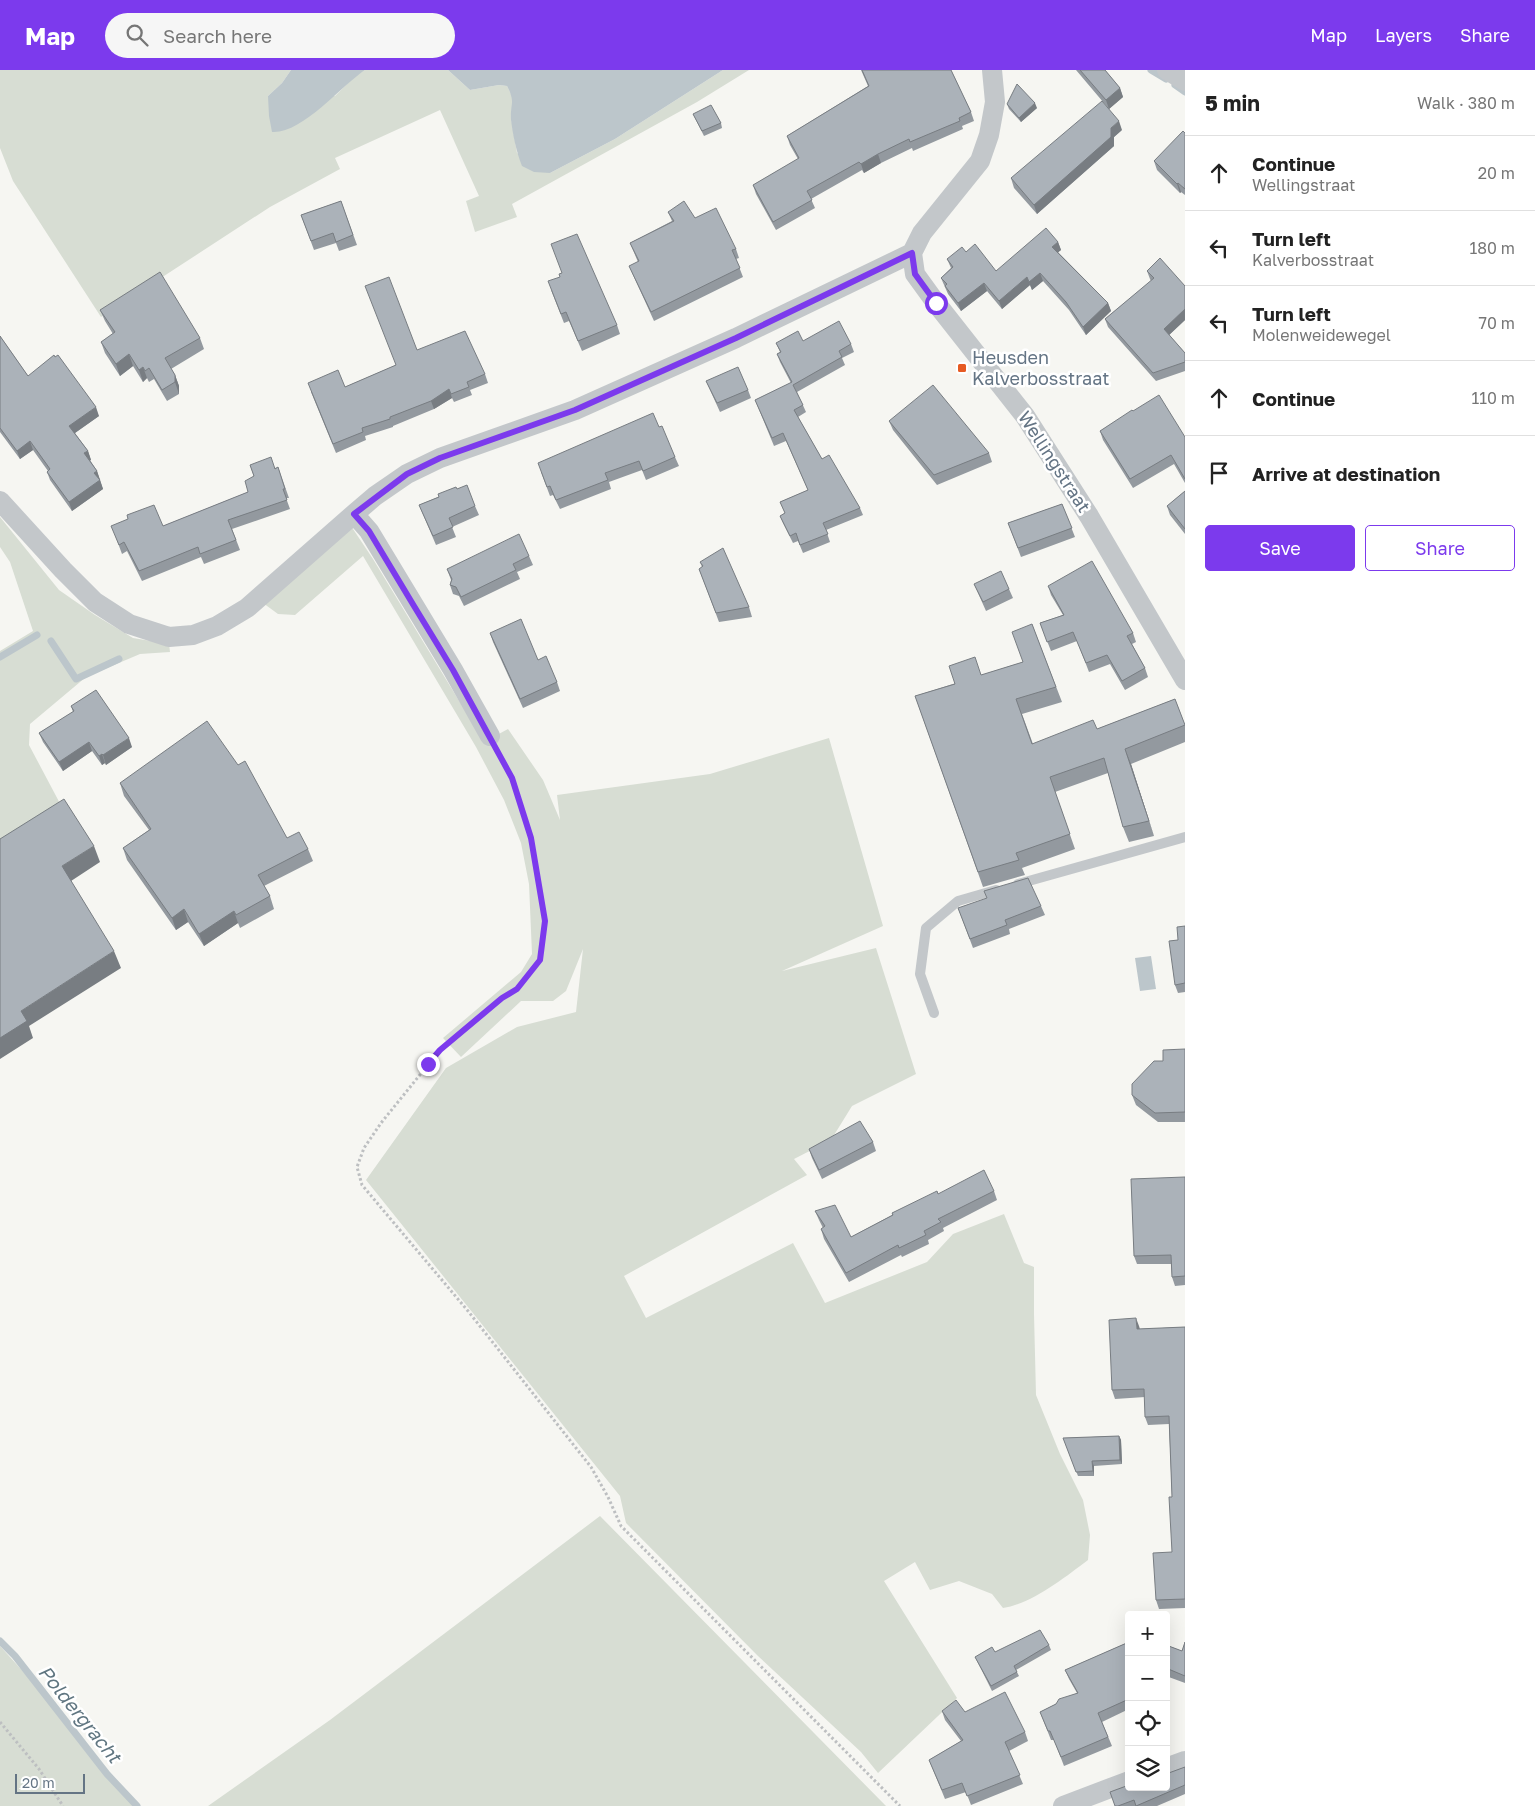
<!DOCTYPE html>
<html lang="en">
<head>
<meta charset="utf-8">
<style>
  :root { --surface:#fff; --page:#f6f6f6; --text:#222; --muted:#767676; --line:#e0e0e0; --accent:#7c3aed }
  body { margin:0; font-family:"Golos Text",sans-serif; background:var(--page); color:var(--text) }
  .controls { position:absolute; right:15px; bottom:15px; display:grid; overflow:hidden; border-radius:5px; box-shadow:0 5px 20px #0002 }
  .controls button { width:45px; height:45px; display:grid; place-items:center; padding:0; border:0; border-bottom:1px solid var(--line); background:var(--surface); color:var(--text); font:25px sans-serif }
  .scale { position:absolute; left:15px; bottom:12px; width:70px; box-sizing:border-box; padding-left:5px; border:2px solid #647484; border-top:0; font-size:14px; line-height:18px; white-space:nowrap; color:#647484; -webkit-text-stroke:4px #fff; paint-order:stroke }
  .stop { position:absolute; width:15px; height:15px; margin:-11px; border:4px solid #7c3aed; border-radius:50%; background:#fff }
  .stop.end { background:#7c3aed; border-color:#fff; box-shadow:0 1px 5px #0008 }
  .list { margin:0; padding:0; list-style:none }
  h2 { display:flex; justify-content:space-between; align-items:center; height:65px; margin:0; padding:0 20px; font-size:21px }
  h2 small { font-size:16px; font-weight:400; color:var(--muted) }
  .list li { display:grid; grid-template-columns:32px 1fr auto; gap:15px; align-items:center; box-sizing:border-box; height:75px; padding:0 20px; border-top:1px solid var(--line) }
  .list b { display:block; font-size:19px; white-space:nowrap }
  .list p { margin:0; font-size:16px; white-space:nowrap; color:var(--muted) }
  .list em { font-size:16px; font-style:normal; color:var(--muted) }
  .actions { display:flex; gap:10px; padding:15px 20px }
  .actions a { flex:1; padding:11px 0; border:1px solid var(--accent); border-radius:5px; text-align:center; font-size:18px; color:var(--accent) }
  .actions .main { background:var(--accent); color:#fff }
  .icon { flex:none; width:28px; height:28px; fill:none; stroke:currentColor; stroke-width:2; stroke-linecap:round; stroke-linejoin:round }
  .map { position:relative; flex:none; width:1185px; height:1736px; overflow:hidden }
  header { display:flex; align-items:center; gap:30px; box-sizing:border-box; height:70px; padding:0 25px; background:var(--accent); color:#fff }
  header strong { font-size:24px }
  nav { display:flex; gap:28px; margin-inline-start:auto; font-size:18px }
  .search { width:350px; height:45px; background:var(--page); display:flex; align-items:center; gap:12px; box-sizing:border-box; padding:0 18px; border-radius:28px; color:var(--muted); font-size:19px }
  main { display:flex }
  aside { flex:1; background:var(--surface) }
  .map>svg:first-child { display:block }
</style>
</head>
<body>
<header>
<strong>Map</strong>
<div class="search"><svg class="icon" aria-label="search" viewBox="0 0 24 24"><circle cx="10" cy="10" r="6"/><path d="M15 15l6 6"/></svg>Search here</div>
<nav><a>Map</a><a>Layers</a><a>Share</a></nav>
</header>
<main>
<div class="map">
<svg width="1185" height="1736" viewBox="0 0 1185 1736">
  <rect width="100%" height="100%" fill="#f6f6f2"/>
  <path fill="#d7ddd3" d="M 0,0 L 291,0 L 282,13 L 268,26 L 335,26 L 354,7 L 365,0 L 448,0 L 470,20 L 499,15 L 507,16 L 513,28 L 511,48 L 517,83 L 550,103 L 615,69 L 723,0 L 749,0 L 697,32 L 512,134 L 517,147 L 475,162 L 466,131 L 479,126 L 440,40 L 335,88 L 340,99 L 270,137 L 101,247 L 13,111 L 0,78 Z
    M 0,447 L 59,520 L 95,545 L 133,568 L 169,574 L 170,582 L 140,584 L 86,607 L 30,654 L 29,675 L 64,741 L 0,782 L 0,581 L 33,561 L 10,492 L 0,477 Z
    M 351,456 L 373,489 L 484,672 L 508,659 L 543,710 L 560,750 L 557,725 L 710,704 L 829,668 L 883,856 L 782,901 L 876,878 L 916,1004 L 852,1036 L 831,1070 L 794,1089 L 807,1105 L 624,1206 L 646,1248 L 793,1173 L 825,1233 L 927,1192 L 953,1164 L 1004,1144 L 1024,1193 L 1034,1197 L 1034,1244 L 1036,1325 L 1060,1384 L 1083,1430 L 1090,1465 L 1088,1490 C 1064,1508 1033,1533 1003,1538 L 992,1524 L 959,1511 L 930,1520 L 915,1492 L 884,1511 L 957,1628 L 878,1703 L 861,1682 L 758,1586 L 626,1453 L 620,1426 L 366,1110 L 446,998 L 517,957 L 576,942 L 583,879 L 566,921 L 553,931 L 521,931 L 461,987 L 443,968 L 521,902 L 532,884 L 529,814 L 521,773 L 504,730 L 476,677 L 363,486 L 295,545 L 278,544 L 263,533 Z
    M 600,1446 L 886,1736 L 208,1736 L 330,1650 Z
    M 0,1576 L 73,1657 L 136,1736 L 0,1736 Z"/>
  <path fill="#bcc6cb" d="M 291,0 L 365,0 C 341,16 302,64 272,62 L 269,46 L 268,26 L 282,13 Z
    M 448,0 L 723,0 L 615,69 L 550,103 L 534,102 L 522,96 C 516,81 513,65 511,50 C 510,33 516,33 507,16 L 499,15 L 470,20 Z
    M 1151,886 L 1156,919 L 1140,921 L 1135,888 Z"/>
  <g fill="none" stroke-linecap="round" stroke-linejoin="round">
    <path stroke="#bcc6cb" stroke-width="7" d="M 1151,0 L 1166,9
      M 1175,15 L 1185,22
      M 51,571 L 76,609 L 119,589
      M 0,587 L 37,565
      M 0,1571 L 15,1586 L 107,1704 L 137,1736"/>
    <path stroke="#bdbfc1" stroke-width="3" stroke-dasharray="2.5 2.5" stroke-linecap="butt" d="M 499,684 L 512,708 L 531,768 L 545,851 L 540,890 L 517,919 L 502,929 L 440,980 L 381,1053 L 364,1078 L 357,1097 L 362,1115 L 468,1241 L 591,1397 L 608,1427 L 621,1456 L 900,1736
      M 0,1652 L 39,1699 L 63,1736"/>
    <path stroke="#c3c7ca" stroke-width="10" d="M 1018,814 L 1185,767
      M 934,943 L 920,904 L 926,858 L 958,831 L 996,820"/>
    <path stroke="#c3c7ca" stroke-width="20" d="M 992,0 L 995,32 L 989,65 L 980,91 L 922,163 L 912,183 L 915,204 L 936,233 L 1025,346 L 1089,446 L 1185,610
      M 1167,0 L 1185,11
      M 0,431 L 63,500 L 95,532 L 129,554 L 169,567 L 193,565 L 217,556 L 247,538 L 354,444 L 375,426 L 407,404 L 440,388 L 575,340 L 736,268 L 912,183
      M 354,444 L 369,461 L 453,600 L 490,666
      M 1166,1698 L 1185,1691
      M 1063,1736 L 1129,1711"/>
  </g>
  <path fill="#93999f" d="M 861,0 L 951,0 L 971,42 L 974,51 L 962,56 L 963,59 L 913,81 L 912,78 L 881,93 L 864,103 L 862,100 L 811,129 L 815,138 L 776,160 L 756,124 L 753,115 L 798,89 L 790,75 L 787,66 L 868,16 Z
    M 1076,0 L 1105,0 L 1120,18 L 1123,27 L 1109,39 Z
    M 1007,34 L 1037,38 L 1021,52 L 1009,39 Z
    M 693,44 L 721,53 L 722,58 L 704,66 Z
    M 1122,60 L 1114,67 L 1114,76 L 1037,144 L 1014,118 L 1011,108 Z
    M 1185,63 L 1185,125 L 1181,122 L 1180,123 L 1157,100 L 1154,91 Z
    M 341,131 L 357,175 L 339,181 L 336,173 L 314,180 L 301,145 Z
    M 668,142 L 695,148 L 736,179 L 739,188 L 736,189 L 743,207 L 654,251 L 633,205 L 629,196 L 638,192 L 630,173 L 672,151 Z
    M 1058,172 L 1061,180 L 1058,182 L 1108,233 L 1111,241 L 1086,265 L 1069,240 L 1043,211 L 1032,220 L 1030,215 L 1002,239 L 987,221 L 961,241 L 948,224 L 941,208 L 951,198 L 947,189 L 966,182 L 996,201 Z
    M 1160,188 L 1185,250 L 1169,265 L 1185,283 L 1185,301 L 1156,311 L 1108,257 L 1105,249 L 1151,211 L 1150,209 L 1147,201 Z
    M 551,220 L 617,255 L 620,264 L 582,281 L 569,251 L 564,253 Z
    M 100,240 L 200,268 L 204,279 L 171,299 L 175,305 L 179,316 L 179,324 L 167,331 L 154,309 L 149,312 L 147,308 L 143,312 L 133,296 L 120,306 L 105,283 L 101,272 L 113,264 L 105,251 Z
    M 0,266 L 28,306 L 99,346 L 75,363 L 88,381 L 91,390 L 90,390 L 97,401 L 103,419 L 72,441 L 50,410 L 47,402 L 48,401 L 33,380 L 20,389 L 0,362 Z
    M 803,271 L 851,274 L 854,282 L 842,288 L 845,295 L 797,322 L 806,342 L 798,347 L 822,389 L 860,438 L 863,445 L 826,460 L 830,472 L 803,483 L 798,471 L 793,473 L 783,453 L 780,446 L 785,443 L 780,432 L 808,420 L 786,371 L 774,376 L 755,330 L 791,313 L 780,292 L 777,284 L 780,282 L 776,273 Z
    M 417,280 L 485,304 L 488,313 L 470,320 L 472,325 L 454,332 L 452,328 L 434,339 L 393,356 L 393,357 L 365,366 L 366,370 L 336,383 L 311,322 L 345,317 L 396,295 Z
    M 706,311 L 748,320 L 751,328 L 720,342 L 710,320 Z
    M 1133,341 L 1185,367 L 1185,413 L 1174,394 L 1133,418 L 1103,370 L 1100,361 Z
    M 889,351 L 989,383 L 992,392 L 937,415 L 893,360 Z
    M 659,357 L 675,387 L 679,396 L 646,410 L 642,400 L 609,412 L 611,419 L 560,439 L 553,425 L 550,426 L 541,402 Z
    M 250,395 L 275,398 L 278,397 L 289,428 L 286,428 L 290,439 L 232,459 L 240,480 L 204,494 L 201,487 L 142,511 L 127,481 L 122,484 L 115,465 L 163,456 L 248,422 L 254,407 Z
    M 457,419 L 475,436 L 479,445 L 452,457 L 456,467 L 436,475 L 419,435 Z
    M 1185,421 L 1185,464 L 1170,445 L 1167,436 Z
    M 1062,434 L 1075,467 L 1021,487 L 1008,453 Z
    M 529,486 L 533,495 L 517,502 L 520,509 L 464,536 L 459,526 L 453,524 L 450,515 L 451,510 L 447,499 Z
    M 700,492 L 749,537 L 752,547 L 719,552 L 699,499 L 702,497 Z
    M 974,514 L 1009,519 L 1013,528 L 986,541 Z
    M 1048,516 L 1133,563 L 1136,572 L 1132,574 L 1145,598 L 1148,607 L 1125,620 L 1110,594 L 1089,602 L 1077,571 L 1051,581 L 1040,553 L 1063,545 L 1051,525 Z
    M 1032,554 L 1062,632 L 1022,644 L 1033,674 L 1097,659 L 1175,629 L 1185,655 L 1185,672 L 1131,694 L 1154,766 L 1129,772 L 1123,757 L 1108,703 L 1055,722 L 1075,779 L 1022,798 L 1025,805 L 983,817 L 915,626 L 1023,592 Z
    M 490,563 L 538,590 L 557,612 L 560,621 L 523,638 L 493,572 Z
    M 71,636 L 132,677 L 106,695 L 105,693 L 102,695 L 92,681 L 63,701 L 43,672 L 39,663 L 73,642 Z
    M 120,713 L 287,768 L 308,779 L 313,791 L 264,816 L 270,826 L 274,839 L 240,858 L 238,853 L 204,876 L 188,852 L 176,860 L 127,790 L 123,778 L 149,760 L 124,726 Z
    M 1041,836 L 1045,845 L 1009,859 L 1010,864 L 973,878 L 958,838 Z
    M 1185,856 L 1185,922 L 1178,923 L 1175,915 L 1178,870 Z
    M 1185,979 L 1185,1052 L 1158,1052 L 1136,1035 L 1132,1025 L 1163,991 Z
    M 873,1072 L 876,1081 L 822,1109 L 812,1088 L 809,1079 Z
    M 1185,1107 L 1185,1215 L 1175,1216 L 1172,1207 L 1171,1194 L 1137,1194 L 1134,1186 Z
    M 994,1121 L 997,1130 L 943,1158 L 944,1161 L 928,1170 L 929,1174 L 902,1187 L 901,1185 L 849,1212 L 824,1169 L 821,1159 L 823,1158 L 819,1150 L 815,1141 L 851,1167 L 892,1145 L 892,1143 L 938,1124 Z
    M 1139,1256 L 1140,1259 L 1185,1257 L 1185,1538 L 1159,1539 L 1156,1530 L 1172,1482 L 1172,1427 L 1169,1354 L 1148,1355 L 1145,1347 L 1145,1327 L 1115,1329 L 1112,1320 Z
    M 1119,1366 L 1121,1370 L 1122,1394 L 1094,1396 L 1094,1406 L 1078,1406 L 1063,1368 Z
    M 1129,1572 L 1129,1639 L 1102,1652 L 1112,1676 L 1064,1696 L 1054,1670 L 1051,1670 L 1040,1642 L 1077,1623 L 1069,1609 L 1065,1600 Z
    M 1185,1572 L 1185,1613 L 1166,1606 L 1166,1575 L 1182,1581 Z
    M 1049,1575 L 1051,1580 L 1016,1600 L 1019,1606 L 992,1621 L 975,1587 L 995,1582 Z
    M 942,1641 L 965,1642 L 1025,1662 L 1028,1671 L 1009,1681 L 1023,1714 L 971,1735 L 966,1722 L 945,1729 L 929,1690 L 961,1671 L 945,1650 Z
    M 1185,1697 L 1185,1724 L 1157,1736 L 1115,1736 L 1166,1717 Z"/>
  <path fill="#787d82" d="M 1120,18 L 1123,27 L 1109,39 L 1106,30 Z
    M 1035,33 L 1037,38 L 1021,52 L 1019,48 Z
    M 1119,51 L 1122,60 L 1114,67 L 1114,76 L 1037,144 L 1034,135 L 1111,58 Z
    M 878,84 L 881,93 L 864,103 L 861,94 Z
    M 1178,113 L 1181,122 L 1180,123 L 1177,114 Z
    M 1058,172 L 1061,180 L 1055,185 L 1052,177 Z
    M 1040,203 L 1043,211 L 1032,220 L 1029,212 Z
    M 1027,207 L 1030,215 L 1002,239 L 999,231 Z
    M 984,213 L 987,221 L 961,241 L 958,233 Z
    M 1108,233 L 1111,241 L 1086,265 L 1083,257 Z
    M 1185,239 L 1185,250 L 1167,267 L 1164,259 Z
    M 129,284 L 133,296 L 120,306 L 116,294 Z
    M 143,297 L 147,308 L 143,312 L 139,300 Z
    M 175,305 L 179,316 L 179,324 L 175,312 Z
    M 449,319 L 452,328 L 434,339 L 431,331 Z
    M 96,337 L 99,346 L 72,365 L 69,356 Z
    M 30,371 L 33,380 L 20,389 L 17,381 Z
    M 88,381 L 91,390 L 88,392 L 84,383 Z
    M 97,401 L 100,410 L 98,412 L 94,403 Z
    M 100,410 L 103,419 L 72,441 L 69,432 Z
    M 129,668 L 132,677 L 106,695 L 103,685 Z
    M 89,672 L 92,681 L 63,701 L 59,692 Z
    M 1125,679 L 1131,694 L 1154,766 Z
    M 102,684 L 105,693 L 102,695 L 99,686 Z
    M 94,776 L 100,792 L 68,813 L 62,796 Z
    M 184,839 L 188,852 L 176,860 L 172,848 Z
    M 234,841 L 238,853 L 204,876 L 199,864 Z
    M 114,881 L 121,898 L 29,956 L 33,968 L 0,989 L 0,968 L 21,941 Z
    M 1136,1248 L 1139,1256 L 1140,1268 L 1137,1259 Z
    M 1119,1366 L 1121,1370 L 1122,1394 L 1120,1390 Z
    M 1092,1391 L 1094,1396 L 1094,1406 L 1093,1401 Z"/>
  <path fill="#abb2b9" stroke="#787d82" d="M 862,0 L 951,0 L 971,42 L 959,48 L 960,51 L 910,72 L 909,69 L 878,84 L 861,94 L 859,92 L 807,121 L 812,130 L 773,152 L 753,115 L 799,88 L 787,66 L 869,16 Z
    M 1080,0 L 1105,0 L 1120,18 L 1106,30 Z
    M 1017,14 L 1035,33 L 1019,48 L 1007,34 Z
    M 1102,31 L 1119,51 L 1111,58 L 1111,67 L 1034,135 L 1011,108 Z
    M 711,35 L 721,53 L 702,61 L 693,44 Z
    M 1183,61 L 1185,63 L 1185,119 L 1178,113 L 1177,114 L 1154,91 Z
    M 341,131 L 353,165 L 336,172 L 333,163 L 311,171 L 301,145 Z
    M 684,131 L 695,148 L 716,138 L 736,179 L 732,180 L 740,198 L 651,242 L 629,196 L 639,191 L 630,173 L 674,151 L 668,142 Z
    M 1046,158 L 1058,172 L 1052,177 L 1108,233 L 1083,257 L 1066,232 L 1040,203 L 1029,212 L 1027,207 L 999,231 L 984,213 L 958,233 L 945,216 L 947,214 L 941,208 L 953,197 L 947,189 L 962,177 L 966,182 L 975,174 L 996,201 Z
    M 577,164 L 617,255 L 578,271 L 566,242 L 561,244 L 548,211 L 560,207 L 559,204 L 562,203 L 551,174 Z
    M 1160,188 L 1185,216 L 1185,239 L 1164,259 L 1185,283 L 1185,292 L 1153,303 L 1105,249 L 1154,208 L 1147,201 Z
    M 160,202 L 200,268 L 165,288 L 175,305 L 175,312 L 162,320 L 149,298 L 145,301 L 143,297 L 139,300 L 129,284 L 116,294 L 101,272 L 115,262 L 100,240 Z
    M 389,207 L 417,280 L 465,261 L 485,304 L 467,312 L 469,317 L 451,324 L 449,319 L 431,331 L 390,347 L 390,349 L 362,358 L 363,362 L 333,374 L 308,313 L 338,300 L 345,317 L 396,295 L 365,216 Z
    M 839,251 L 851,274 L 839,281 L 842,287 L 793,315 L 803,335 L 794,340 L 822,389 L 829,385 L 860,438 L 823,453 L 828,464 L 800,475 L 796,463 L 790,466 L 780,446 L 785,443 L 780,432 L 808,420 L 783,363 L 772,368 L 755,330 L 792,312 L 777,284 L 781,282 L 776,273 L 798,261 L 803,271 Z
    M 0,266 L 28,306 L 54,285 L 55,287 L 58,285 L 96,337 L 69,356 L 88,381 L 84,383 L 97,401 L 94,403 L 100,410 L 69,432 L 47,402 L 50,399 L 30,371 L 17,381 L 0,358 Z
    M 738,297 L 748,320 L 717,333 L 706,311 Z
    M 933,315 L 989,383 L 934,405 L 889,351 Z
    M 1159,325 L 1185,367 L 1185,409 L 1171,385 L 1130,409 L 1100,361 L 1132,340 L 1133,341 Z
    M 653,343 L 659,357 L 662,356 L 675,387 L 643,401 L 639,391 L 605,403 L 608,410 L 556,430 L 550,416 L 547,417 L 538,393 Z
    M 271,387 L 275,399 L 278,397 L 285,419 L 283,419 L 287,430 L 228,450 L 236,470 L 200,484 L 198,477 L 139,501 L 124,472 L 119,475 L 111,456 L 128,449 L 127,445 L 154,435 L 163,456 L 248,422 L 245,411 L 254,406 L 250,395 Z
    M 467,415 L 475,436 L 449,448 L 453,457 L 433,466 L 419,435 L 439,427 L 438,424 L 456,417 L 457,419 Z
    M 1185,421 L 1185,459 L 1167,436 Z
    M 1062,434 L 1072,458 L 1018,478 L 1008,453 Z
    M 519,464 L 529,486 L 513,494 L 516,500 L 461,527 L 456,517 L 450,515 L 452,509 L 447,499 Z
    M 723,478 L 749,537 L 716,543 L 699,499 L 703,496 L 700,492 Z
    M 1092,491 L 1133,563 L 1127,566 L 1145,598 L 1122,611 L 1107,585 L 1086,593 L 1073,562 L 1047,572 L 1040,553 L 1064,545 L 1048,516 Z
    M 1001,501 L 1009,519 L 983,532 L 974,514 Z
    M 521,549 L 538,590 L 546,586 L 557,612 L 520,629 L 490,563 Z
    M 1032,554 L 1056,617 L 1016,629 L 1032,674 L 1093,650 L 1097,659 L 1175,629 L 1185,655 L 1125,679 L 1149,751 L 1123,757 L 1104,688 L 1050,707 L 1070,764 L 1016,783 L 1019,790 L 978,802 L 915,626 L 955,614 L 949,596 L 975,587 L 981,605 L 1023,592 L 1012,562 Z
    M 96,620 L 129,668 L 103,685 L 102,684 L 99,686 L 89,672 L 59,692 L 39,663 L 74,641 L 71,636 Z
    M 207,651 L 238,695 L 245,691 L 287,768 L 299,762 L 308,779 L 258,805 L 270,826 L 236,845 L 234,841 L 199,864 L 184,839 L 172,848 L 123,778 L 151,759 L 120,713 Z
    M 64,729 L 94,776 L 62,796 L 114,881 L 21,941 L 27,951 L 0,968 L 0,769 Z
    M 1028,808 L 1041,836 L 1005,850 L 1007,855 L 970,869 L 958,838 L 987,828 L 984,821 Z
    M 1185,856 L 1185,913 L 1175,915 L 1169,871 L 1178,870 L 1177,857 Z
    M 1185,979 L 1185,1042 L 1155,1043 L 1132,1025 L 1132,1014 L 1154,991 L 1163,991 L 1163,980 Z
    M 860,1051 L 873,1072 L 819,1100 L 809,1079 Z
    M 984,1100 L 994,1121 L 938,1149 L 941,1152 L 924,1161 L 926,1165 L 899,1178 L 898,1175 L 846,1203 L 821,1159 L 825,1156 L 815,1141 L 835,1135 L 851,1167 L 893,1145 L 892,1143 L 937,1121 L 938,1124 Z
    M 1185,1107 L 1185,1206 L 1172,1207 L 1171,1185 L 1134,1186 L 1131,1109 Z
    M 1136,1248 L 1137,1259 L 1185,1257 L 1185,1529 L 1156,1530 L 1153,1483 L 1172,1482 L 1169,1427 L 1172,1427 L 1169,1346 L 1145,1347 L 1144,1319 L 1112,1320 L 1109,1250 Z
    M 1119,1366 L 1120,1390 L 1092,1391 L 1093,1401 L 1076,1402 L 1063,1368 Z
    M 1040,1560 L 1049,1575 L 1014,1596 L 1017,1602 L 991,1616 L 975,1587 L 992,1577 L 995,1582 Z
    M 1129,1572 L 1129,1629 L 1098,1643 L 1108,1667 L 1061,1687 L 1050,1661 L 1048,1661 L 1040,1642 L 1056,1634 L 1059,1629 L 1078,1623 L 1065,1600 Z
    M 1185,1572 L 1185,1606 L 1166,1598 L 1166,1575 L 1182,1581 Z
    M 1005,1622 L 1025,1662 L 1005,1672 L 1020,1705 L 967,1726 L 962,1713 L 942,1720 L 929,1690 L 963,1670 L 942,1641 L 956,1630 L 965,1642 Z
    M 1185,1697 L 1185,1715 L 1136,1736 L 1134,1730 L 1118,1736 L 1115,1736 L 1110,1722 L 1129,1715 L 1129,1717 L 1166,1717 L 1166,1704 Z"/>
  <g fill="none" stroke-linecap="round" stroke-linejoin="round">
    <path stroke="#7c3aed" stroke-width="6" d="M 428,994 L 440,980 L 502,928 L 517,919 L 540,890 L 545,851 L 531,768 L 512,708 L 453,600 L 414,536 L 369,461 L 354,444 L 407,404 L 440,388 L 575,340 L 736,268 L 912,183 L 915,204 L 936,233"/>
  </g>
  <rect fill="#e65a22" stroke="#fff" stroke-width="2" x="957" y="293" width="10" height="10" rx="2.5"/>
  <g text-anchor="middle" stroke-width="5" stroke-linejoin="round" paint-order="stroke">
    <g font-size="18" fill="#647484" stroke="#fff" text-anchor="start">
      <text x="972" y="294">Heusden<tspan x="972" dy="21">Kalverbosstraat</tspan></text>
    </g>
    <g font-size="18" fill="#647484" stroke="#fff">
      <text transform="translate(1054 392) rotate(57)" y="6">Wellingstraat</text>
    </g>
    <g font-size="19" font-style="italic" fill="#607681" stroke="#fff">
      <text transform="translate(80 1644) rotate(51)" y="7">Poldergracht</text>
    </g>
  </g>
</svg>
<div class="controls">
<button>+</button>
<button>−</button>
<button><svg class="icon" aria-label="locate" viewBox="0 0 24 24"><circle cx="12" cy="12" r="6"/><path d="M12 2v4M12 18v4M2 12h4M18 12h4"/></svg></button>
<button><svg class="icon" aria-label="layers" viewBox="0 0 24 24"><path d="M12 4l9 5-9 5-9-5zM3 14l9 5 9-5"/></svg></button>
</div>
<div class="scale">20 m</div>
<div class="stop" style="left:936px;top:233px"></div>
<div class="stop end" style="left:428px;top:994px"></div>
</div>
<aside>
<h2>5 min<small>Walk · 380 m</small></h2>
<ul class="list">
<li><svg class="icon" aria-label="ahead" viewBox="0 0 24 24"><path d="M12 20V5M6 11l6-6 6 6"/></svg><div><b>Continue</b><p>Wellingstraat</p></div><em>20 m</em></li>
<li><svg class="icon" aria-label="left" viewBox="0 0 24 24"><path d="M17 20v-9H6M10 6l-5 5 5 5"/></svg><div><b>Turn left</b><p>Kalverbosstraat</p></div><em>180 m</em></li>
<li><svg class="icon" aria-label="left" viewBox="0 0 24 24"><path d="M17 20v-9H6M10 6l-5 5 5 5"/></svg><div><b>Turn left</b><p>Molenweidewegel</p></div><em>70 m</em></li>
<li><svg class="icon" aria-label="ahead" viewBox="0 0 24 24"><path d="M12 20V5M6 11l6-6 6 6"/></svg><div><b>Continue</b></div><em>110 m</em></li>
<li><svg class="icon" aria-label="arrive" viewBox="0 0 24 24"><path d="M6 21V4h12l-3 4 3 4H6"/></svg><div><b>Arrive at destination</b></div></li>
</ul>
<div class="actions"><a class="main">Save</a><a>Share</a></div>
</aside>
</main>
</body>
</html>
